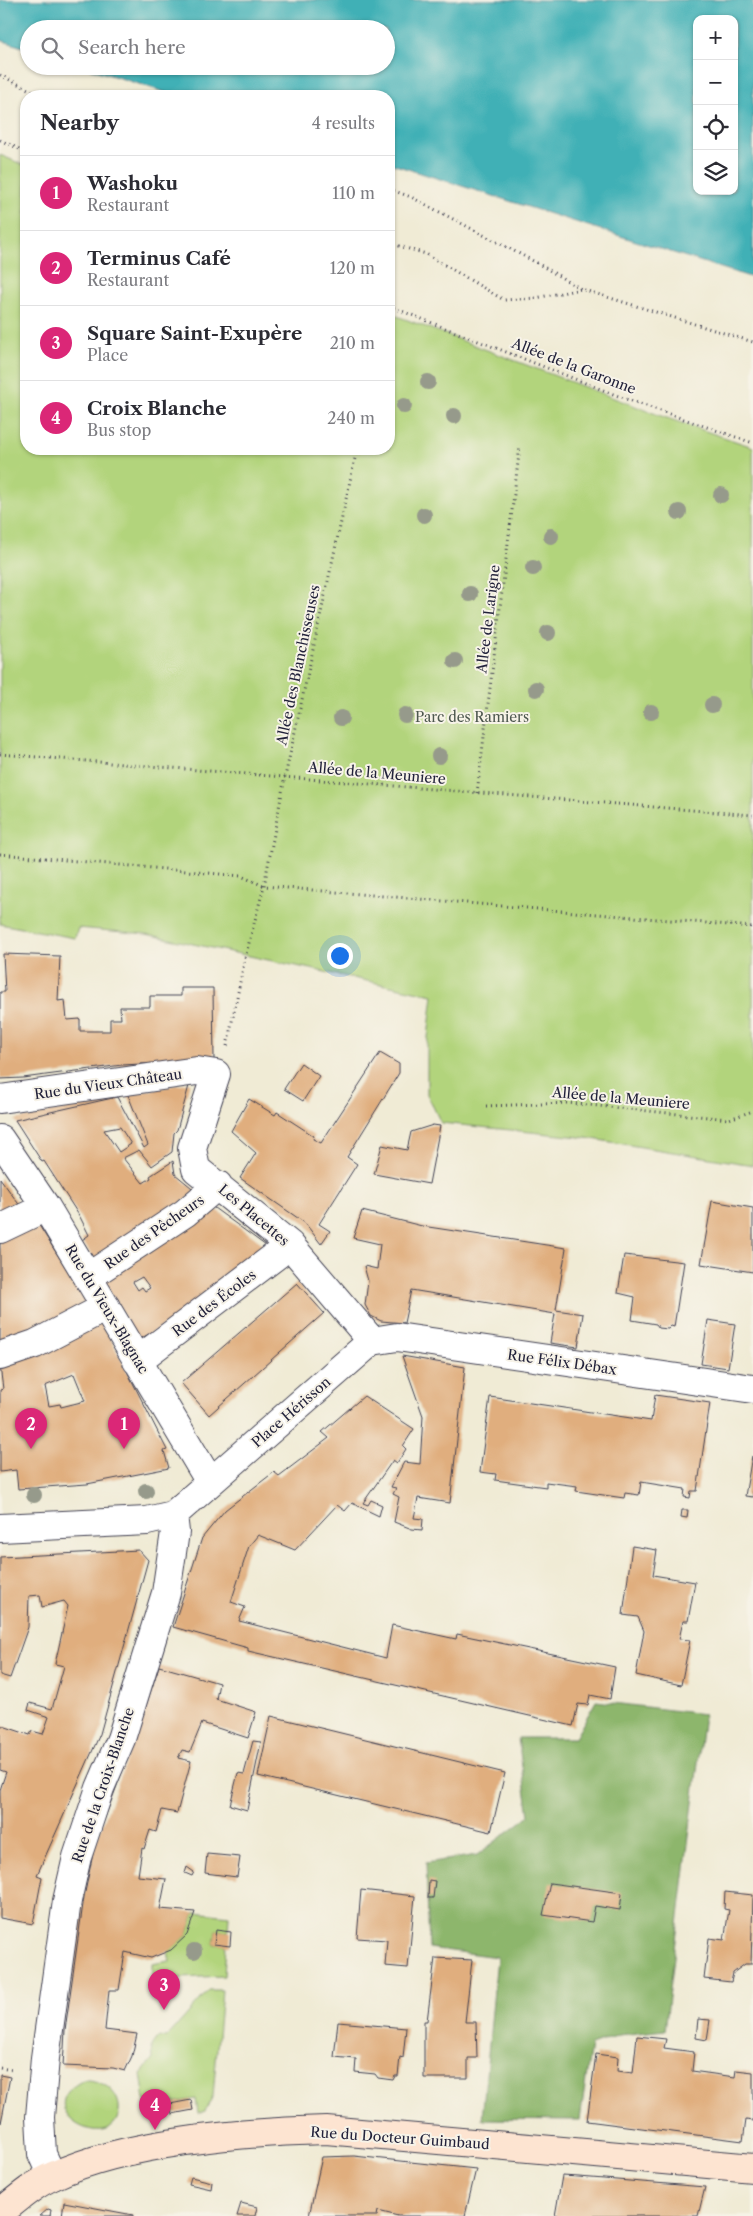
<!DOCTYPE html>
<html lang="en">
<head>
<meta charset="utf-8">
<style>
  :root { --surface:#fff; --page:#f7f7f7; --text:#2b2b33; --muted:#7c7c81; --line:#e1e1e2; --accent:#db2777 }
  body { margin:0; font-family:"Libre Caslon Text",serif; background:var(--page); color:var(--text) }
  .controls { position:absolute; right:15px; top:15px; display:grid; overflow:hidden; border-radius:10px; box-shadow:0 1px 4px #0004 }
  .controls button { width:45px; height:45px; display:grid; place-items:center; padding:0; border:0; border-bottom:1px solid var(--line); background:var(--surface); color:var(--text); font:25px sans-serif }
  .you { position:absolute; left:339px; top:955px; width:18px; height:18px; margin:-12px; border:4px solid #fff; border-radius:50%; background:#1a73e8; box-shadow:0 0 0 8px #1a73e833 }
  .badge { display:grid; place-items:center; width:32px; height:32px; border-radius:50%; background:var(--accent); color:#fff; font-size:16px; font-weight:700 }
  .pin { position:absolute; translate:-50% -41px; filter:drop-shadow(0 1px 2px #0008) }
  .pin::after { content:''; position:absolute; top:26px; width:18px; height:15px; background:inherit; clip-path:polygon(0 0,100% 0,50% 100%) }
  .list { margin:0; padding:0; list-style:none }
  h2 { display:flex; justify-content:space-between; align-items:center; height:65px; margin:0; padding:0 20px; font-size:21px }
  h2 small { font-size:16px; font-weight:400; color:var(--muted) }
  .list li { display:grid; grid-template-columns:32px 1fr auto; gap:15px; align-items:center; box-sizing:border-box; height:75px; padding:0 20px; border-top:1px solid var(--line) }
  .list b { display:block; font-size:19px; white-space:nowrap }
  .list p { margin:0; font-size:16px; white-space:nowrap; color:var(--muted) }
  .list em { font-size:16px; font-style:normal; color:var(--muted) }
  .icon { flex:none; width:28px; height:28px; fill:none; stroke:currentColor; stroke-width:2; stroke-linecap:round; stroke-linejoin:round }
  .map { position:relative; flex:none; width:753px; height:2216px; overflow:hidden }
  .search { position:absolute; background:var(--surface); box-shadow:0 1px 4px #0004; left:20px; top:20px; width:375px; height:55px; display:flex; align-items:center; gap:12px; box-sizing:border-box; padding:0 18px; border-radius:28px; color:var(--muted); font-size:19px }
  .panel { position:absolute; background:var(--surface); box-shadow:0 1px 4px #0004; left:20px; top:90px; width:375px; height:365px; border-radius:20px }
  .map>svg:first-child { display:block }
</style>
</head>
<body>
<div class="map">
<svg width="753" height="2216" viewBox="0 0 753 2216">
  <rect width="100%" height="100%" fill="#f7f3e8"/>
  <filter id="ink" filterUnits="userSpaceOnUse"><feTurbulence type="fractalNoise" baseFrequency=".02" numOctaves="2"/><feDisplacementMap in="SourceGraphic" scale="10" xChannelSelector="R" yChannelSelector="G"/><feConvolveMatrix kernelMatrix="1 2 1 2 8 2 1 2 1" color-interpolation-filters="sRGB"/></filter>
  <filter id="wash" filterUnits="userSpaceOnUse"><feTurbulence type="fractalNoise" baseFrequency=".0096" numOctaves="4" result="noise"/><feDisplacementMap in="SourceGraphic" scale="20" xChannelSelector="R" yChannelSelector="G"/><feGaussianBlur stdDeviation="1.12" result="paint"/><feColorMatrix in="noise" values="0 0 0 0 0 0 0 0 0 0 0 0 0 0 0 0 0 1.4 0 .05"/><feComposite in="paint" operator="in"/></filter>
  <g filter="url(#wash)">
    <rect width="100%" height="100%" fill="#f0ebd5"/>
    <path fill="#b2d47c" stroke="#6a7b5c" d="M 0,155 L 26,166 L 26,449 L 389,449 L 389,313 L 664,417 L 753,447 L 753,1165 L 580,1137 L 441,1123 L 427,1094 L 427,1046 L 433,995 L 146,934 L 78,928 L 75,938 L 0,924 Z
      M 195,1912 L 229,1916 L 228,1932 L 216,1930 L 214,1944 L 226,1945 L 224,1976 L 181,1978 L 155,1986 L 152,1976 L 152,1964 L 170,1961 L 168,1952 L 187,1935 Z
      M 209,1990 L 222,1990 L 213,2096 L 205,2111 L 198,2113 L 196,2099 L 146,2107 L 141,2074 L 153,2059 L 152,2046 L 157,2039 L 168,2036 Z
      M 84,2080 C 105,2079 126,2097 117,2119 C 102,2151 28,2108 84,2080 Z"/>
    <path fill="#8db66c" stroke="#586c54" d="M 596,1701 L 704,1714 L 665,2030 L 619,2035 L 591,2045 L 580,2120 L 482,2119 L 497,1957 L 429,1948 L 426,1863 L 477,1855 L 529,1816 L 518,1738 L 575,1738 Z"/>
    <path fill="#3fb0b6" stroke="#306978" fill-rule="evenodd" d="M 0,0 L 753,0 L 753,278 L 389,163 L 389,96 L 177,96 L 82,66 L 386,66 L 386,29 L 29,29 L 29,49 L 0,40 ZM 697,19 L 734,19 L 734,191 L 697,191 Z"/>
    <g id="blocks">
      <path fill="#e0ae7e" fill-rule="evenodd" d="M 3,954 L 60,956 L 58,1001 L 65,1000 L 67,1020 L 80,1019 L 80,1031 L 110,1031 L 110,1019 L 121,1019 L 120,1007 L 150,1007 L 150,996 L 181,996 L 181,988 L 213,988 L 214,1060 L 122,1065 L 23,1078 L 0,1079 L 0,992 L 5,992 Z
        M 380,1053 L 399,1064 L 399,1073 L 347,1157 L 357,1164 L 319,1224 L 330,1231 L 321,1244 L 305,1223 L 240,1178 L 256,1153 L 231,1131 L 249,1099 L 275,1115 L 277,1112 L 314,1136 L 313,1139 L 321,1143 Z
        M 301,1063 L 319,1076 L 303,1101 L 284,1089 Z
        M 190,1082 L 177,1130 L 174,1133 L 172,1152 L 152,1166 L 139,1150 L 123,1158 L 143,1183 L 151,1178 L 150,1176 L 173,1161 L 175,1174 L 197,1192 L 96,1263 L 82,1240 L 89,1235 L 80,1217 L 44,1161 L 42,1162 L 15,1120 L 117,1097 L 144,1148 L 148,1145 L 128,1095 ZM 120,1127 L 131,1144 L 119,1152 L 104,1130 Z
        M 433,1125 L 440,1126 L 429,1184 L 374,1174 L 382,1145 L 407,1150 L 411,1132 Z
        M 0,1178 L 23,1210 L 0,1221 Z
        M 712,1201 L 753,1208 L 753,1272 L 701,1264 Z
        M 210,1205 L 273,1251 L 176,1319 L 138,1340 L 102,1280 ZM 142,1277 L 150,1288 L 145,1291 L 142,1287 L 138,1290 L 133,1282 Z
        M 362,1211 L 422,1226 L 566,1248 L 556,1310 L 583,1314 L 578,1347 L 550,1343 L 555,1314 L 411,1290 L 404,1323 L 381,1321 L 371,1316 L 365,1305 L 368,1281 L 364,1266 L 377,1269 L 380,1244 L 353,1238 Z
        M 35,1219 L 91,1308 L 0,1347 L 0,1236 Z
        M 624,1255 L 684,1262 L 674,1327 L 671,1326 L 668,1329 L 659,1328 L 656,1324 L 632,1320 L 635,1297 L 618,1293 Z
        M 297,1283 L 324,1313 L 209,1415 L 181,1383 Z
        M 101,1320 L 167,1450 L 164,1451 L 169,1468 L 87,1484 L 18,1489 L 16,1470 L 0,1472 L 0,1390 L 3,1389 L 0,1366 ZM 74,1374 L 85,1401 L 61,1407 L 60,1404 L 49,1406 L 45,1386 Z
        M 708,1320 L 735,1324 L 728,1368 L 701,1364 Z
        M 402,1356 L 465,1367 L 450,1503 L 418,1498 L 414,1518 L 423,1519 L 422,1530 L 412,1529 L 394,1522 L 399,1497 L 393,1494 L 396,1488 L 391,1487 L 404,1462 L 420,1464 L 423,1416 Z
        M 655,1395 L 710,1403 L 697,1491 L 691,1491 L 690,1498 L 684,1497 L 685,1489 L 641,1482 L 639,1495 L 625,1493 L 624,1498 L 576,1491 L 577,1486 L 546,1482 L 546,1487 L 495,1480 L 496,1474 L 480,1472 L 490,1397 L 651,1421 Z
        M 364,1396 L 414,1429 L 403,1446 L 406,1449 L 397,1463 L 393,1460 L 363,1503 L 368,1505 L 371,1500 L 382,1505 L 379,1516 L 352,1503 L 345,1511 L 337,1505 L 295,1550 L 258,1535 L 249,1546 L 231,1602 L 245,1607 L 239,1621 L 386,1658 L 392,1625 L 456,1639 L 457,1634 L 615,1667 L 610,1699 L 590,1695 L 588,1705 L 578,1704 L 573,1726 L 248,1651 L 248,1648 L 173,1627 L 202,1538 L 225,1510 L 274,1472 L 279,1476 L 329,1438 L 322,1432 Z
        M 752,1456 L 753,1457 L 753,1497 L 745,1496 Z
        M 682,1510 L 688,1510 L 687,1518 L 681,1517 Z
        M 632,1546 L 657,1550 L 653,1575 L 695,1582 L 688,1621 L 683,1621 L 679,1639 L 690,1640 L 681,1685 L 636,1675 L 644,1631 L 638,1617 L 623,1615 Z
        M 139,1550 L 148,1560 L 100,1734 L 37,1875 L 42,1877 L 33,1924 L 0,1918 L 0,1790 L 6,1772 L 0,1770 L 0,1725 L 30,1735 L 32,1731 L 43,1734 L 49,1717 L 28,1710 L 30,1703 L 52,1709 L 64,1666 L 55,1664 L 68,1606 L 64,1601 L 42,1607 L 40,1595 L 29,1596 L 28,1627 L 10,1678 L 0,1675 L 0,1557 Z
        M 159,1666 L 219,1683 L 216,1699 L 256,1712 L 248,1738 L 202,1723 L 190,1752 L 182,1750 L 178,1758 L 191,1761 L 177,1813 L 162,1810 L 156,1832 L 150,1830 L 144,1849 L 142,1848 L 138,1876 L 166,1879 L 160,1909 L 195,1912 L 187,1935 L 171,1950 L 151,1958 L 125,1952 L 119,1990 L 109,1990 L 105,2030 L 137,2034 L 132,2056 L 125,2071 L 113,2068 L 63,2066 L 65,2030 L 84,1897 L 95,1844 L 138,1730 Z
        M 271,1716 L 505,1773 L 491,1832 L 258,1776 Z
        M 253,1741 L 261,1742 L 247,1810 L 230,1805 L 238,1773 L 244,1774 Z
        M 207,1854 L 240,1857 L 237,1877 L 205,1873 Z
        M 187,1867 L 194,1872 L 192,1876 L 185,1873 Z
        M 429,1880 L 435,1881 L 433,1898 L 428,1898 Z
        M 550,1883 L 622,1893 L 620,1910 L 595,1906 L 592,1922 L 543,1915 Z
        M 361,1890 L 415,1896 L 408,1968 L 385,1966 L 387,1940 L 357,1938 Z
        M 725,1892 L 753,1895 L 751,1964 L 745,1964 L 733,1973 L 731,1982 L 704,1979 L 709,1938 L 724,1940 L 729,1910 L 724,1909 Z
        M 216,1930 L 231,1932 L 230,1946 L 214,1944 Z
        M 435,1958 L 472,1960 L 465,2022 L 476,2022 L 477,2058 L 468,2058 L 468,2078 L 424,2078 L 424,2021 L 427,2021 Z
        M 698,2019 L 710,2020 L 707,2040 L 696,2038 Z
        M 338,2022 L 406,2028 L 403,2058 L 400,2057 L 398,2076 L 395,2076 L 393,2080 L 378,2078 L 375,2074 L 355,2072 L 356,2059 L 334,2057 Z
        M 637,2036 L 666,2039 L 664,2048 L 694,2052 L 692,2071 L 735,2077 L 736,2070 L 753,2072 L 753,2121 L 746,2120 L 743,2141 L 587,2121 L 596,2054 L 618,2057 L 617,2071 L 633,2073 Z
        M 0,2075 L 10,2077 L 1,2123 L 0,2122 Z
        M 191,2100 L 193,2110 L 172,2114 L 170,2104 Z
        M 354,2156 L 476,2169 L 465,2216 L 398,2216 L 378,2211 L 377,2216 L 309,2216 L 322,2157 Z
        M 562,2176 L 579,2177 L 705,2187 L 698,2216 L 555,2216 Z
        M 191,2177 L 212,2182 L 211,2189 L 189,2184 Z
        M 64,2202 L 133,2215 L 133,2216 L 62,2216 Z
        M 241,2203 L 257,2207 L 255,2216 L 237,2216 Z
        M 48,2209 L 51,2210 L 50,2216 L 40,2216 Z"/>
    </g>
  </g>
  <g filter="url(#ink)">
    <use href="#blocks" fill-opacity="0" stroke="#414052" stroke-width="1"/>
    <g fill="none" stroke-linecap="round" stroke-linejoin="round">
      <defs>
        <path id="street" d="M 0,1099 L 197,1071 L 216,1074 L 192,1148 L 196,1169 L 290,1245 L 372,1341
          M 0,1139 L 46,1207 L 210,1482
          M 0,1229 L 46,1207
          M 88,1277 L 185,1213 L 218,1185
          M 372,1341 L 397,1337 L 753,1389
          M 0,1356 L 35,1344 L 106,1307
          M 137,1361 L 290,1245
          M 0,1528 L 147,1521 L 173,1515 L 372,1341
          M 52,2176 L 42,2154 L 40,2117 L 45,2058 L 67,1901 L 77,1857 L 100,1788 L 121,1739 L 166,1593 L 175,1532 L 173,1515"/>
        <path id="secondary" d="M 0,2213 C 16,2200 34,2184 53,2176 C 125,2142 246,2132 326,2130 L 753,2168"/>
      </defs>
      <use href="#street" stroke="#414052" stroke-width="30"/>
      <use href="#secondary" stroke="#414052" stroke-width="30"/>
      <path stroke="#414052" stroke-width="3" stroke-dasharray="1 4" stroke-linecap="butt" d="M 0,75 L 42,96
        M 0,140 L 26,152
        M 389,189 L 411,197 L 537,263 L 581,289 L 753,342
        M 389,243 L 426,254 L 504,300 L 536,298 L 581,289
        M 389,298 L 389,313
        M 389,306 L 626,399 L 753,443
        M 0,754 L 753,815
        M 477,793 L 520,446
        M 0,854 L 241,876 L 264,886 L 753,927
        M 227,1046 L 245,958 L 264,886 L 285,777 L 357,449
        M 486,1106 L 568,1103 L 729,1119 L 753,1111
        M 0,2068 L 12,2070"/>
      <use href="#street" stroke="#fff" stroke-width="28"/>
      <use href="#secondary" stroke="#fde4d1" stroke-width="28"/>
    </g>
    <g fill="#969a8b">
      <circle cx="428" cy="382" r="8"/>
      <circle cx="404" cy="406" r="8"/>
      <circle cx="454" cy="416" r="8"/>
      <circle cx="721" cy="495" r="8"/>
      <circle cx="679" cy="512" r="8"/>
      <circle cx="424" cy="515" r="8"/>
      <circle cx="551" cy="536" r="8"/>
      <circle cx="533" cy="568" r="8"/>
      <circle cx="470" cy="594" r="8"/>
      <circle cx="548" cy="633" r="8"/>
      <circle cx="455" cy="661" r="8"/>
      <circle cx="536" cy="689" r="8"/>
      <circle cx="712" cy="705" r="8"/>
      <circle cx="651" cy="712" r="8"/>
      <circle cx="405" cy="715" r="8"/>
      <circle cx="341" cy="718" r="8"/>
      <circle cx="439" cy="756" r="8"/>
      <circle cx="146" cy="1491" r="8"/>
      <circle cx="34" cy="1495" r="8"/>
      <circle cx="194" cy="1951" r="8"/>
    </g>
  </g>
  <g text-anchor="middle" stroke-width="4" stroke-linejoin="round" paint-order="stroke">
    <g font-size="14" fill="#22223b" stroke="#f7f3e8">
      <text transform="translate(574 366) rotate(21)" y="5">Allée de la Garonne</text>
      <text transform="translate(488 619) rotate(-83)" y="5">Allée de Larigne</text>
      <text transform="translate(298 665) rotate(-78)" y="5">Allée des Blanchisseuses</text>
      <text transform="translate(377 773) rotate(5)" y="5">Allée de la Meuniere</text>
      <text transform="translate(108 1084) rotate(-8)" y="5">Rue du Vieux Château</text>
      <text transform="translate(621 1098) rotate(5)" y="5">Allée de la Meuniere</text>
      <text transform="translate(254 1215) rotate(40)" y="5">Les Placettes</text>
      <text transform="translate(154 1232) rotate(-35)" y="5">Rue des Pêcheurs</text>
      <text transform="translate(214 1303) rotate(-37)" y="5">Rue des Écoles</text>
      <text transform="translate(107 1309) rotate(59)" y="5">Rue du Vieux-Blagnac</text>
      <text transform="translate(562 1362) rotate(8)" y="5">Rue Félix Débax</text>
      <text transform="translate(291 1412) rotate(-41)" y="5">Place Hérisson</text>
      <text transform="translate(103 1785) rotate(-71)" y="5">Rue de la Croix-Blanche</text>
      <text transform="translate(400 2138) rotate(4)" y="5">Rue du Docteur Guimbaud</text>
    </g>
    <g font-size="14" fill="#4d574e" stroke="#f7f3e8">
      <text x="472" y="722">Parc des Ramiers</text>
    </g>
  </g>
</svg>
<div class="controls">
<button>+</button>
<button>−</button>
<button><svg class="icon" aria-label="locate" viewBox="0 0 24 24"><circle cx="12" cy="12" r="6"/><path d="M12 2v4M12 18v4M2 12h4M18 12h4"/></svg></button>
<button><svg class="icon" aria-label="layers" viewBox="0 0 24 24"><path d="M12 4l9 5-9 5-9-5zM3 14l9 5 9-5"/></svg></button>
</div>
<div class="you"></div>
<div class="pin badge" style="left:124px;top:1449px">1</div>
<div class="pin badge" style="left:31px;top:1449px">2</div>
<div class="pin badge" style="left:164px;top:2010px">3</div>
<div class="pin badge" style="left:155px;top:2130px">4</div>
<div class="search"><svg class="icon" aria-label="search" viewBox="0 0 24 24"><circle cx="10" cy="10" r="6"/><path d="M15 15l6 6"/></svg>Search here</div>
<section class="panel">
<h2>Nearby<small>4 results</small></h2>
<ul class="list">
<li><span class="badge">1</span><div><b>Washoku</b><p>Restaurant</p></div><em>110 m</em></li>
<li><span class="badge">2</span><div><b>Terminus Café</b><p>Restaurant</p></div><em>120 m</em></li>
<li><span class="badge">3</span><div><b>Square Saint-Exupère</b><p>Place</p></div><em>210 m</em></li>
<li><span class="badge">4</span><div><b>Croix Blanche</b><p>Bus stop</p></div><em>240 m</em></li>
</ul>
</section>
</div>
</body>
</html>
